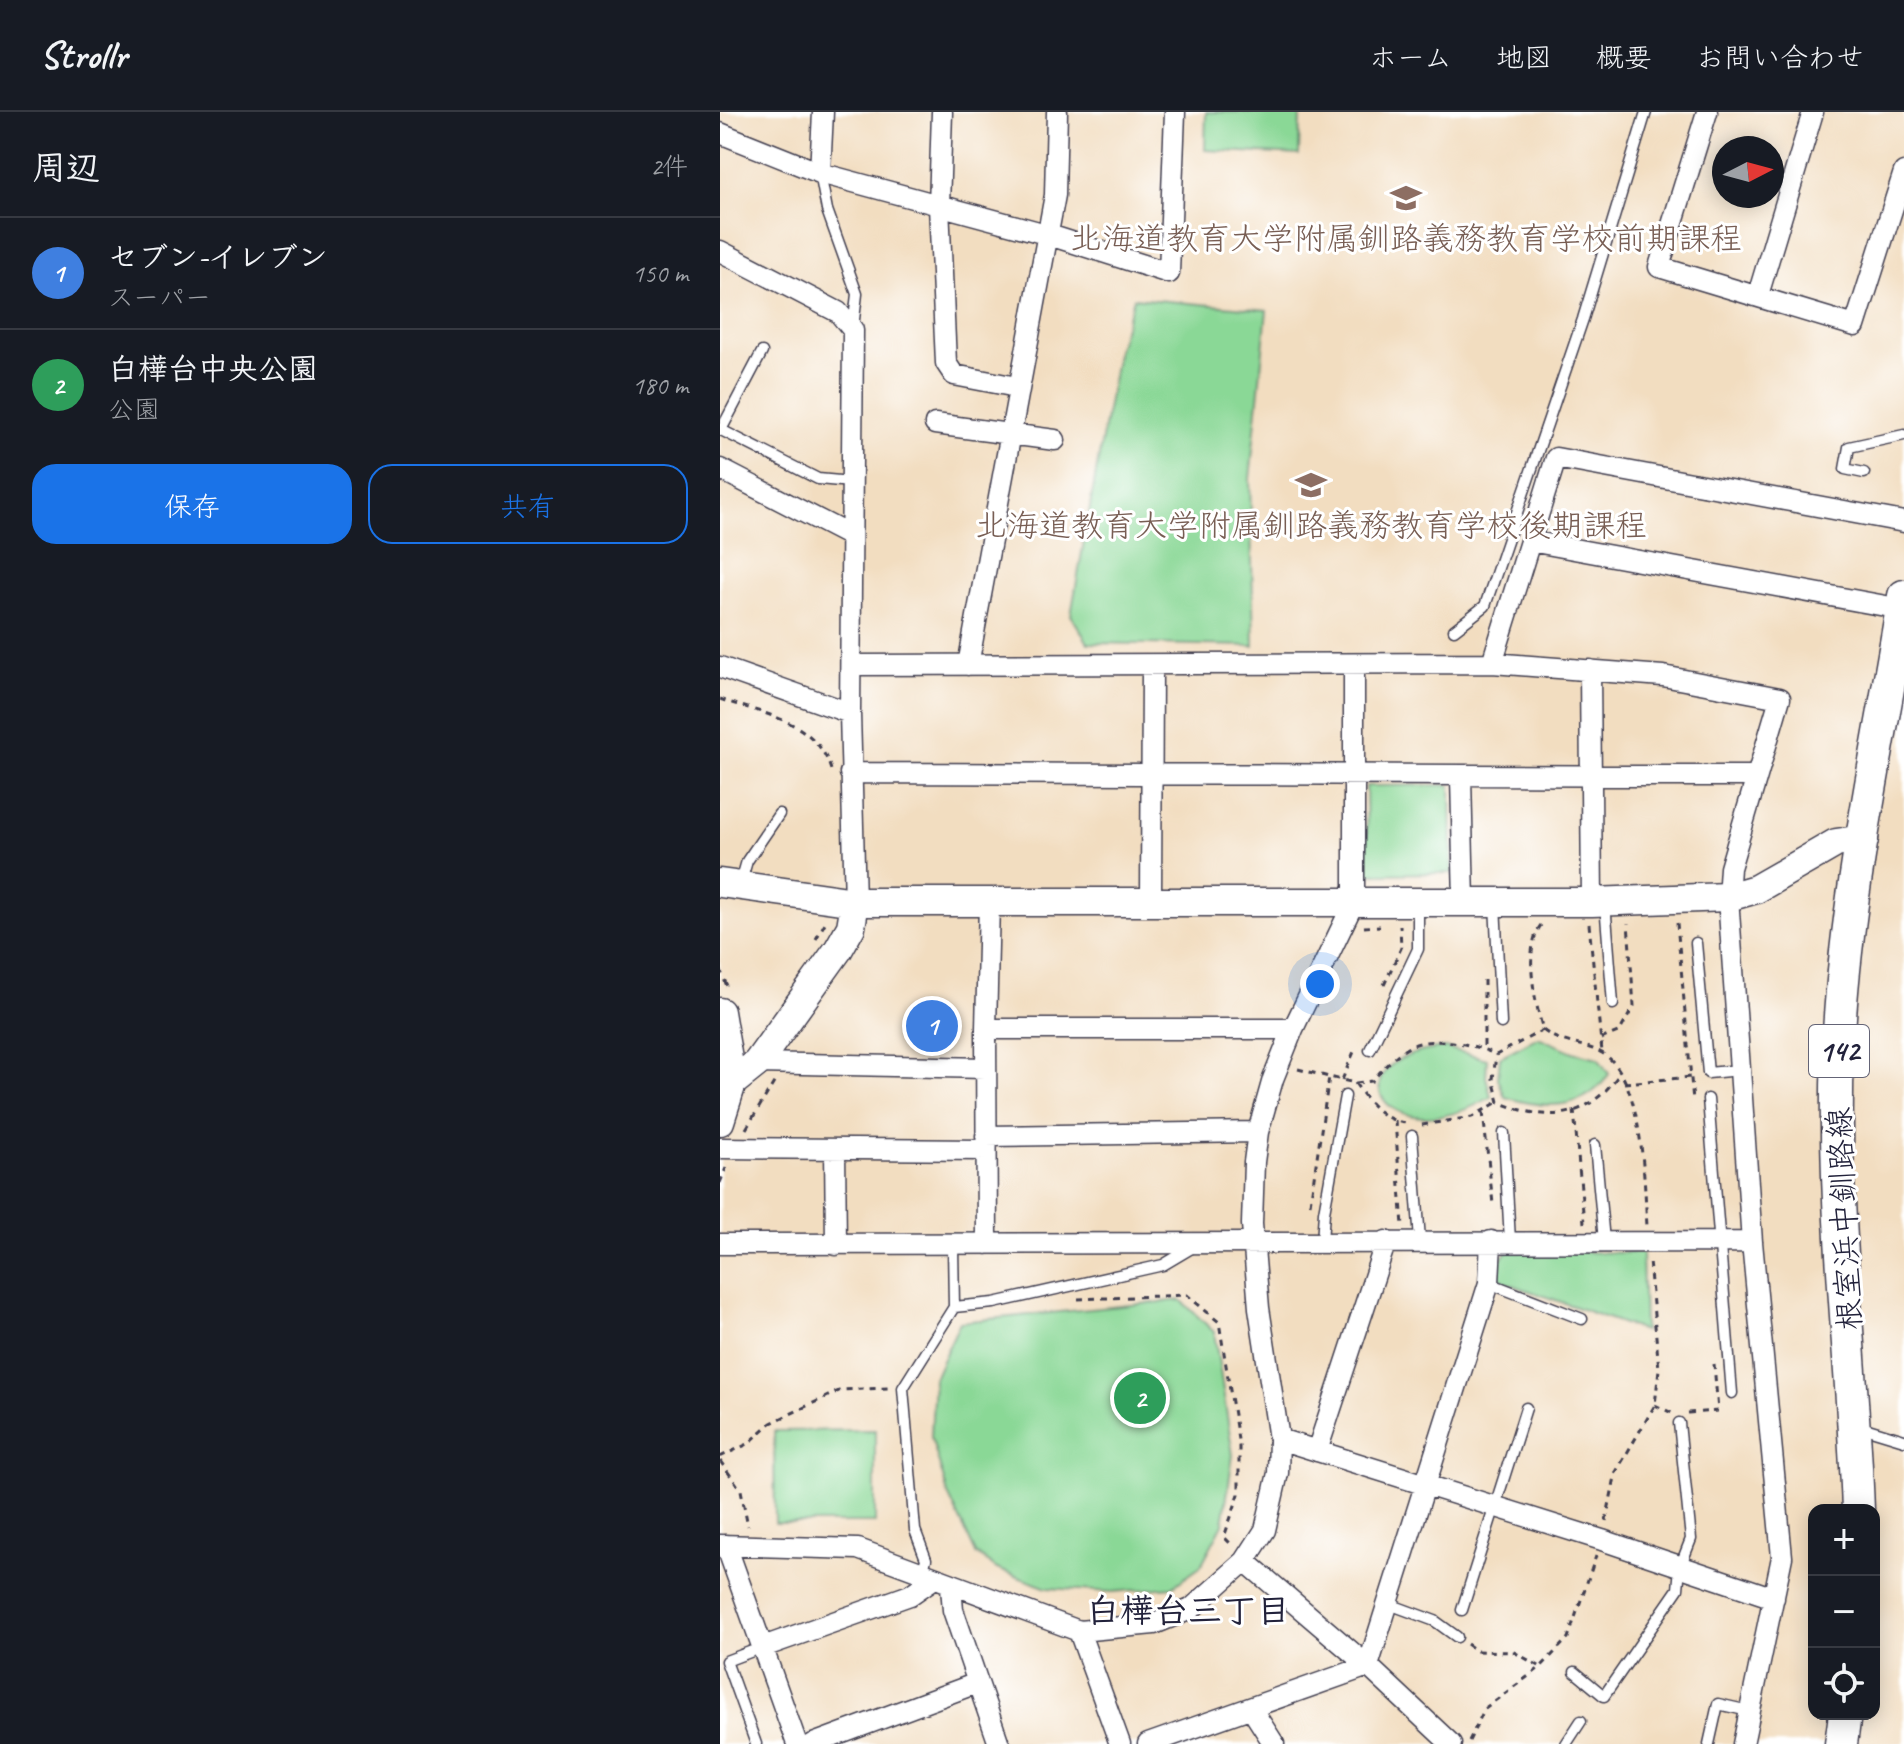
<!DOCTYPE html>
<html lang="ja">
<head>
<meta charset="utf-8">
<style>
  :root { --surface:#171b24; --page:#20242c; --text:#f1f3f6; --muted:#9ea1a6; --line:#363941; --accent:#1a73e8 }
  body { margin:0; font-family:Caveat,"Klee One",sans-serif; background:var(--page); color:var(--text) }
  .controls { position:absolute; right:24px; bottom:24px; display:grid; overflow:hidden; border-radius:16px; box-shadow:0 4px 20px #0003 }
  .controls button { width:72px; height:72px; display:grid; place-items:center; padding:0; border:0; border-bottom:2px solid var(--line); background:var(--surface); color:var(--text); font:40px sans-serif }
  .compass { position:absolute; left:992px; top:24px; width:72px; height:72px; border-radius:50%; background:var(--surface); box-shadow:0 4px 20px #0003; rotate:84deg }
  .you { position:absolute; left:600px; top:872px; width:28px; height:28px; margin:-20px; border:6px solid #fff; border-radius:50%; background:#1a73e8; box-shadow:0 0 0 12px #1a73e833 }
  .badge { display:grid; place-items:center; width:52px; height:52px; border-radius:50%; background:var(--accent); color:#fff; font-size:26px; font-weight:700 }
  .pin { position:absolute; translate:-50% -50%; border:4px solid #fff; box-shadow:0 2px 8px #0006 }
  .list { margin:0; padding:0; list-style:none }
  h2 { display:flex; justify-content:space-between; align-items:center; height:104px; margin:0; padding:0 32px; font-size:34px }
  h2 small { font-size:26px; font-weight:400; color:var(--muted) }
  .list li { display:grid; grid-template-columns:52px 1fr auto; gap:24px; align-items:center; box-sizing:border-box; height:112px; padding:0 32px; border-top:2px solid var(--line) }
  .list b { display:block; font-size:30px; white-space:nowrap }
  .list p { margin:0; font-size:26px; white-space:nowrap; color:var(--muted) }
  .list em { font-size:26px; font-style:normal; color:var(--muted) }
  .actions { display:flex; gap:16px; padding:24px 32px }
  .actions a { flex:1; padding:18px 0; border:2px solid var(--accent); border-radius:24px; text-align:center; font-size:28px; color:var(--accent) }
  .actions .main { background:var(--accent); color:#fff }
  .icon { flex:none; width:44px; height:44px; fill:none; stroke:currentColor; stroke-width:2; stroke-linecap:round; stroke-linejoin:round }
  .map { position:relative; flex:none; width:1184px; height:1632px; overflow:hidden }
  header { display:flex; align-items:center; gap:48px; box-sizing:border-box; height:112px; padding:0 40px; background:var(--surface); border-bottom:2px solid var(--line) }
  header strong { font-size:38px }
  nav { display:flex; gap:44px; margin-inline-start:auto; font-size:28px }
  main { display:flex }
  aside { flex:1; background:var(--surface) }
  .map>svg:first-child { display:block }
</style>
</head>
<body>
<header>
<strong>Strollr</strong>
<nav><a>ホーム</a><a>地図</a><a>概要</a><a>お問い合わせ</a></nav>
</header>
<main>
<aside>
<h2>周辺<small>2件</small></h2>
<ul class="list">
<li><span class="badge" style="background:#3f7fe0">1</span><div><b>セブン-イレブン</b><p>スーパー</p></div><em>150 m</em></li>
<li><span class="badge" style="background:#2e9e5b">2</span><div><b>白樺台中央公園</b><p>公園</p></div><em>180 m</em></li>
</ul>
<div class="actions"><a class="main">保存</a><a>共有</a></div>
</aside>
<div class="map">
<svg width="1184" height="1632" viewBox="0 0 1184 1632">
  <rect width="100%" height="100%" fill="#fff"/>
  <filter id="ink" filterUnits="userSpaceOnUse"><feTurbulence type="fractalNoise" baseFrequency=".0125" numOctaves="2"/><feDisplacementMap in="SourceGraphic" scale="16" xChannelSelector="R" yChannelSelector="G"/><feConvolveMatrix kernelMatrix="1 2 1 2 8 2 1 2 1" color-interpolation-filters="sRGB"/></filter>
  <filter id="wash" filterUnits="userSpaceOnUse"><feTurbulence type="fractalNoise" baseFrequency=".006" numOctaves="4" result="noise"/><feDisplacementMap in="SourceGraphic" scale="32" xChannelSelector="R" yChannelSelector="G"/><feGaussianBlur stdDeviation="1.8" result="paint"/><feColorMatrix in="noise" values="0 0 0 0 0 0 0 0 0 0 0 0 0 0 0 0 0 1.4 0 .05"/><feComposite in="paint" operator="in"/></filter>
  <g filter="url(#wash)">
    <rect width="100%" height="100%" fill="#f2ddc0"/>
    <path fill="#8ad896" stroke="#567d68" stroke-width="2" d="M 486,0 L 580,0 L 579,43 L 485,38 Z
      M 414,186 L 547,198 L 530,367 L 534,534 L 368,531 L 351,503 L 398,236 Z
      M 731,673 L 732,761 L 647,762 L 646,674 Z
      M 818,925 L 853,940 L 878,946 L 889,962 C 865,1000 823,997 785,985 L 778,966 L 780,945 Z
      M 726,936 L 767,947 L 766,965 L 771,985 C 665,1047 606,946 726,936 Z
      M 787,1139 L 922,1141 L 924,1219 L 787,1171 L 779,1165 L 780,1148 Z
      M 461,1188 L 494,1220 L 513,1343 L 503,1412 L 480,1455 L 452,1475 L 392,1480 L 327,1476 L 277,1457 L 256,1442 L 228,1382 L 211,1325 L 214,1266 L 240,1210 Z
      M 155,1318 L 155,1411 L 55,1411 L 54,1319 Z"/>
  </g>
  <g filter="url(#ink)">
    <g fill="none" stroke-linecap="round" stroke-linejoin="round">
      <defs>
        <path id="lane" d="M 100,61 L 107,98 L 137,182 L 133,216
          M 42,240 L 1,318 L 98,367 L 131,370
          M 1144,361 L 1125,357 L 1129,335 L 1184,323
          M 734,518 L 765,494 L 863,207 L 926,0
          M 20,773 L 27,749 L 59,702
          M 885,791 L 893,892
          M 775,792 L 781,911
          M 976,831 L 988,961 L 1020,958
          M 650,938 L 698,837 L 698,791
          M 988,987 L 1012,1281
          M 784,1021 L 790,1129
          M 692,1024 L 700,1128
          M 875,1033 L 884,1129
          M 602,1130 L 604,1100 L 625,984
          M 233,1134 L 234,1195 L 274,1191 L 443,1153 L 475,1134
          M 769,1171 L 862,1207
          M 1138,1314 L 1184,1328
          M 202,1462 L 206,1447 L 195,1418 L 183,1276 L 234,1195
          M 669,1492 L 715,1509 L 737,1525
          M 742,1498 L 806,1296
          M 855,1560 L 884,1584 L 958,1477 L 960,1455 L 971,1427 L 959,1311
          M 36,1632 L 6,1549 L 43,1535
          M 846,1632 L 861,1609
          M 989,1632 L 998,1592 L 1029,1599"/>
        <path id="street" d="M 222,0 L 219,94 L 226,251 L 234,263 L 297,275
          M 987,0 L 939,155 L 1135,214 L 1184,60
          M 0,21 L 100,61 L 326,122 L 449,161 L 455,0
          M 100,61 L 103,0
          M 0,139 L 118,200 L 133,218 L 130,601 L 135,790
          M 1038,183 L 1093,0
          M 215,312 L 335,328
          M 0,357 L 130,424
          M 810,429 L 1182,497
          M 772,551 L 836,346 L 1184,410
          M 131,553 L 772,551 L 943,564 L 1060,586 L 1010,756 L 1008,785 L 1032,1130 L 1062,1445 L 1023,1632
          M 248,553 L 335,83 L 337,0
          M 0,555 L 130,601
          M 870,558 L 872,790
          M 130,661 L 1036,664
          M 741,665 L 744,790
          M 431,791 L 432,553
          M 266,917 L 269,790
          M 37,951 L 265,956
          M 266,1024 L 538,1020
          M 0,1036 L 266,1038
          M 115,1037 L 116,1133
          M 0,1132 L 1032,1130
          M 267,1132 L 266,917 L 573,917
          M 559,1327 L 882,1428 L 1054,1486
          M 597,1339 L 666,1129
          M 0,1433 L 138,1437 L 359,1519 L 434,1512 L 471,1497 L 525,1449 L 545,1418 L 558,1361 L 559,1327 L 539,1196 L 532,1112 L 534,1050 L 538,1020 L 553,967 L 573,917 L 634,790 L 634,554
          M 6,1433 L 77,1632
          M 525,1449 L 648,1554 L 731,1632
          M 231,1475 L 233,1498 L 279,1632
          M 359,1519 L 400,1632
          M 43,1535 L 190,1483 L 213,1467
          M 531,1596 L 554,1632
          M 93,1632 L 257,1571
          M 428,1632 L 648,1554 L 769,1171 L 771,1129"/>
        <path id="secondary" d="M 0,771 L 135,790
          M 0,900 L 12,971
          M 0,1009 L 12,971 L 37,951 L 118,838 L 131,815 L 135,790 L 872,790 L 1008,785 L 1036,777 L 1116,731 L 1144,727"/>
        <path id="primary" d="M 1138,1398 C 1132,1230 1107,1059 1121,891 C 1132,755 1162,619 1184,484
          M 1121,1632 L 1125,1602"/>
      </defs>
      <use href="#lane" stroke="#413e4f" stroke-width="13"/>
      <use href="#street" stroke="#413e4f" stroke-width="23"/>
      <use href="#secondary" stroke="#413e4f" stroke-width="31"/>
      <use href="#primary" stroke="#413e4f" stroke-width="35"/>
      <path stroke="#413e4f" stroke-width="3" stroke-dasharray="6 6" stroke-linecap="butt" d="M 0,587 C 45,603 96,608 111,658
        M 957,811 L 973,989
        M 869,812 L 882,940
        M 821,813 C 803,837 815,890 823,918 C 840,932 862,931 880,940 C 924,961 924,1072 927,1114
        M 644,815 L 660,814
        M 96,827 L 105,811
        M 0,857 L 9,879
        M 764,868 L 764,937
        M 664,873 L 681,836 L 680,813
        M 823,918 L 776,943 L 773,967 L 779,990 C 829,1011 867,1008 900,961
        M 881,927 L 900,919 L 914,894 L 908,811
        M 578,957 L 609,965
        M 622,968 L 636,935
        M 635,971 C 649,991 661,1008 686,1011
        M 904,971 L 971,965
        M 854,998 L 864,1111
        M 763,1000 L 773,1092
        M 675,1009 L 683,1114
        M 702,1013 L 752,1005 L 778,990
        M 26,1017 L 55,969
        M 0,1071 L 6,1056
        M 590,1092 L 609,965 L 635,971 L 652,969 C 664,956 678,938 696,932 C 719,925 755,932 776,943
        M 358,1187 L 467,1183 L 499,1210 L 519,1334 L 519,1382 L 504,1425 L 512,1433
        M 935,1293 L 952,1301
        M 968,1301 L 998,1299 L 994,1252
        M 0,1345 L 28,1332 L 51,1311 L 121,1278 L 170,1276
        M 0,1349 L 21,1378 L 28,1414
        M 886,1409 L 896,1360 L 935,1293 L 939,1257 L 929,1149
        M 747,1532 L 757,1539 L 794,1540 L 821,1555
        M 749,1629 L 765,1596 L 821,1555 L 848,1526 L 876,1444"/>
      <use href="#lane" stroke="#fff" stroke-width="10"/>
      <use href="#street" stroke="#fff" stroke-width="20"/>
      <use href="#secondary" stroke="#fff" stroke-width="28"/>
      <use href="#primary" stroke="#fff" stroke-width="32"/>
    </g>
  </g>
  <defs>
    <symbol id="school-bare" viewBox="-9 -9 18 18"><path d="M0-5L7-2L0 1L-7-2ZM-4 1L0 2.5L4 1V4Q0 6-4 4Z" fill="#8d6e63" stroke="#fff" stroke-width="2.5" paint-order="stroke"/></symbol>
  </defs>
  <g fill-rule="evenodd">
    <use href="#school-bare" x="664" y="64" width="44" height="44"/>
    <use href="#school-bare" x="569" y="351" width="44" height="44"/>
  </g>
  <g text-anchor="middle" stroke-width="6" stroke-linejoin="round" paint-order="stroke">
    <rect fill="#fff" stroke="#646476" stroke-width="2" x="1089" y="913" width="60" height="52" rx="6"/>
    <g font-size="30" font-weight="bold" fill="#22223b">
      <text x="1119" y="949">142</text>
    </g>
    <g font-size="32" fill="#785e54" stroke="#fff">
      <text x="686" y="137">北海道教育大学附属釧路義務教育学校前期課程</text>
      <text x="591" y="424">北海道教育大学附属釧路義務教育学校後期課程</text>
    </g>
    <g font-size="32" fill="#22223b" stroke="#fff">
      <text transform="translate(1124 1107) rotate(-93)" y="11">根室浜中釧路線</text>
    </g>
    <g font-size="34" font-weight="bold" fill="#22223b" stroke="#fff">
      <text x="468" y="1510">白樺台三丁目</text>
    </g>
  </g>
</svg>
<div class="controls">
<button>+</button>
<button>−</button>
<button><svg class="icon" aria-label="locate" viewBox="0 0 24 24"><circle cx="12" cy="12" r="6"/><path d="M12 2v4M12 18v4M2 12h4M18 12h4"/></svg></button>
</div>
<svg class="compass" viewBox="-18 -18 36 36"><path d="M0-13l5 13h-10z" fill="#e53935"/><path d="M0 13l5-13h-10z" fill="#9ea1a6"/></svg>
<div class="you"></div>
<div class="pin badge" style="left:212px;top:914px;background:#3f7fe0">1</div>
<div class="pin badge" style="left:420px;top:1286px;background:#2e9e5b">2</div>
</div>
</main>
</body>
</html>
